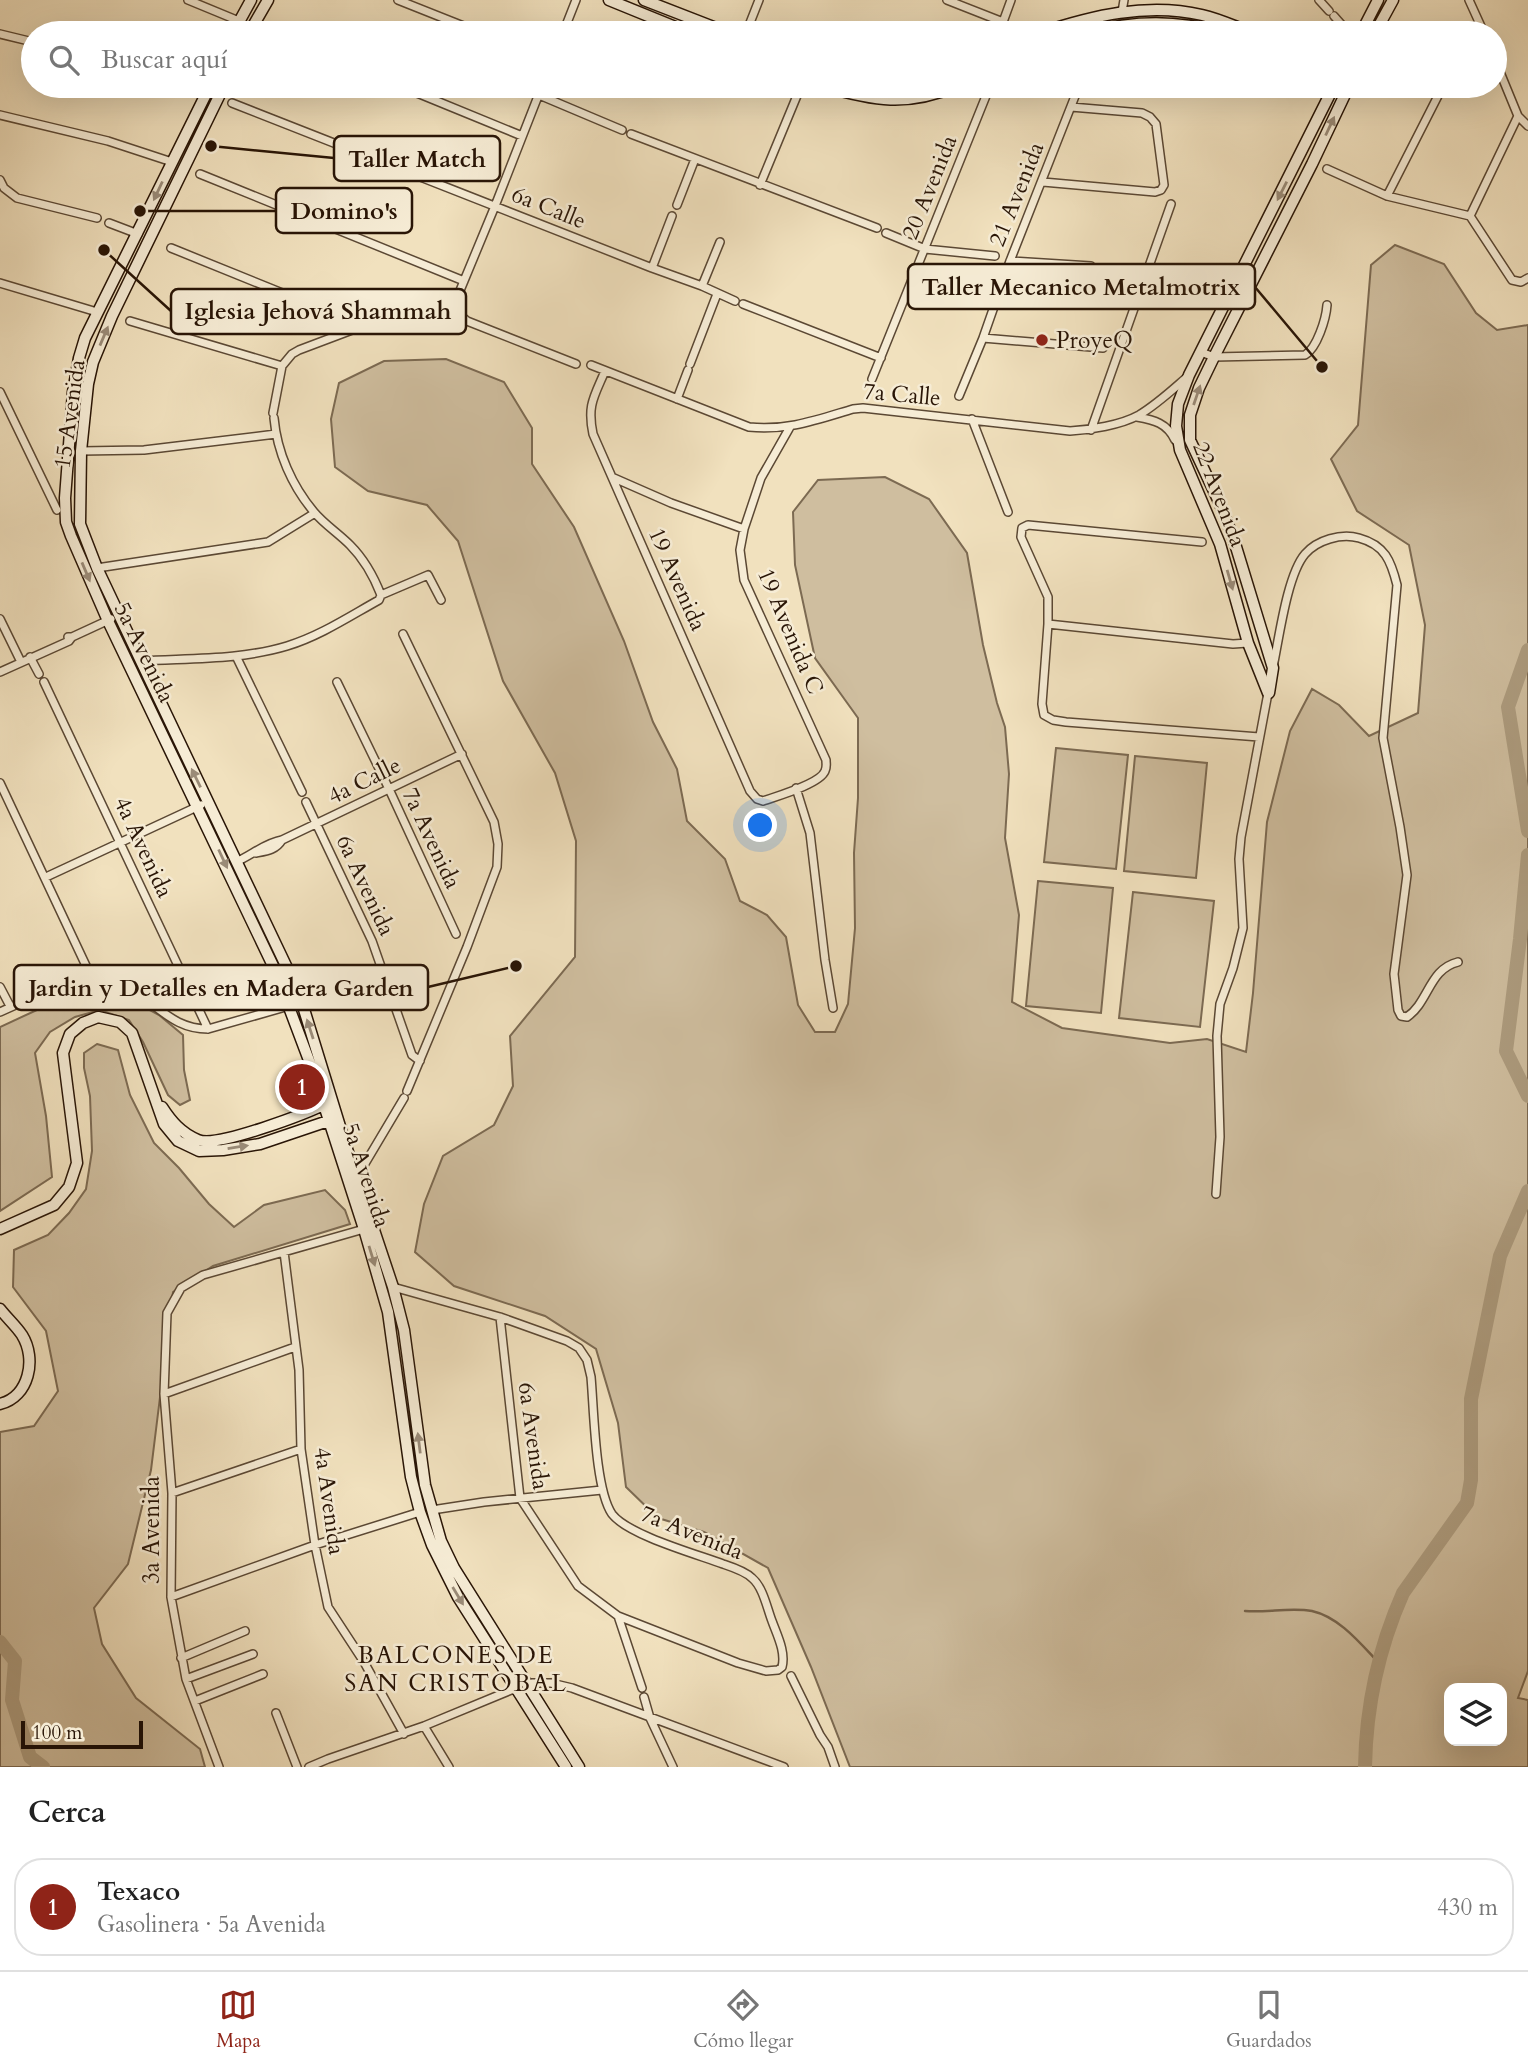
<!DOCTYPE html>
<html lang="es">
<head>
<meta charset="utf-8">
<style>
  :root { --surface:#fff; --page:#f2f2f2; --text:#222; --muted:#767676; --line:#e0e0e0; --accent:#8f2418 }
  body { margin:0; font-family:Cardo,serif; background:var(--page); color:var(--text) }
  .controls { position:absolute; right:21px; bottom:21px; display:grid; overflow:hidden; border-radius:14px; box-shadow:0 7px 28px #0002 }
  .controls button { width:63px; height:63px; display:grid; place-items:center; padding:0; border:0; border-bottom:2px solid var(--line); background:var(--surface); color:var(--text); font:35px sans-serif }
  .scale { position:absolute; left:21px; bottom:18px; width:122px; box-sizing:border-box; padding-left:7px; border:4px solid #291506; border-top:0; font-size:19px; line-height:24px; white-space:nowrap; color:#291506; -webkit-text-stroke:5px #f6ecd5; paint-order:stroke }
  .you { position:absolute; left:761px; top:826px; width:24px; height:24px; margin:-18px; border:5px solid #fff; border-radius:50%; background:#1a73e8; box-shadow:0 0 0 10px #1a73e833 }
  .badge { display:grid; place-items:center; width:46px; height:46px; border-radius:50%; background:var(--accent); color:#fff; font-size:23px; font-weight:700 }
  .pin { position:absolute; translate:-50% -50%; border:4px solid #fff; box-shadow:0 2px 7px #0006 }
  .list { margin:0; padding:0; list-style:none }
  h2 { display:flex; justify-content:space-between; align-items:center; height:91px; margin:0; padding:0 28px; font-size:30px }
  h2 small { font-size:23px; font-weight:400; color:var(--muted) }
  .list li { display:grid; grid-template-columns:46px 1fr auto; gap:21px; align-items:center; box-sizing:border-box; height:98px; margin:0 14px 14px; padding:0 14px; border:2px solid var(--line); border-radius:28px }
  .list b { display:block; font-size:26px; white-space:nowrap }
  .list p { margin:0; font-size:23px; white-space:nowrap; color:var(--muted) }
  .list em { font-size:23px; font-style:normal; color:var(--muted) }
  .icon { flex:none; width:38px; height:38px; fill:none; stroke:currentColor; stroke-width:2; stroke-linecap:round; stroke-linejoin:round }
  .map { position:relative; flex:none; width:1528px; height:1767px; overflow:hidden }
  .search { position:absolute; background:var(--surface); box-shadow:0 7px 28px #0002; left:21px; right:21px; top:21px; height:77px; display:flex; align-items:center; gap:18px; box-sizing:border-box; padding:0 24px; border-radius:38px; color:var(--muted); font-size:26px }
  .sheet { height:203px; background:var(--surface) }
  nav { display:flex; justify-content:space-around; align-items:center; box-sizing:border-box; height:98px; border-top:2px solid var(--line); background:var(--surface); font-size:19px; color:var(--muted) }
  nav a { display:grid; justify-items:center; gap:4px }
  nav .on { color:var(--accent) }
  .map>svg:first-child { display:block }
</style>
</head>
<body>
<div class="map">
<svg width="1528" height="1767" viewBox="0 0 1528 1767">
  <rect width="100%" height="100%" fill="#f1e1be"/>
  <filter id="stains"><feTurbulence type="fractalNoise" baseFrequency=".00286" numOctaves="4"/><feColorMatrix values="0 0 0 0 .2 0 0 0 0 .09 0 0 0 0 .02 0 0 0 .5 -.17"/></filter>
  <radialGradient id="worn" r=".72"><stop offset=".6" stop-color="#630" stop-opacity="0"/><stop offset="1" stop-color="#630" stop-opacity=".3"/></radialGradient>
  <path fill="#cfbe9f" stroke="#7c6a52" stroke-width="2" fill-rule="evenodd" d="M 1395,245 L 1444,264 L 1476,313 L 1497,330 L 1528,325 L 1528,1671 L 1518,1698 L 1528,1700 L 1528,1767 L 850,1767 L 811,1667 L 768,1568 L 704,1532 L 658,1518 L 626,1487 L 618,1423 L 596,1349 L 545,1316 L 454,1286 L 415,1252 L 424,1204 L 443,1156 L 494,1125 L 513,1086 L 510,1036 L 575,957 L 576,841 L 555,773 L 503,681 L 458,541 L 427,505 L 368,491 L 335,467 L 331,419 L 339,383 L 384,361 L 446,359 L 504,382 L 532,428 L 532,464 L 574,527 L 624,641 L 653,722 L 677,769 L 687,821 L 725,859 L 740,901 L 767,915 L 786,937 L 798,1005 L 815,1032 L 835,1032 L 848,1004 L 855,928 L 854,853 L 858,798 L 858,718 L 815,658 L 795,565 L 793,512 L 818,480 L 885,477 L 929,499 L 967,553 L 983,645 L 997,703 L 1005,727 L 1009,774 L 1005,838 L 1019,915 L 1012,1002 L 1062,1028 L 1170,1043 L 1207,1039 L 1246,1052 L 1253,993 L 1267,822 L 1290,731 L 1312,689 L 1339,705 L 1369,736 L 1418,713 L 1425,625 L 1409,545 L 1357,511 L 1331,459 L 1358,425 L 1371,265 ZM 1449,1688 L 1502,1688 L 1502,1741 L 1449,1741 Z
    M 1056,748 L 1128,755 L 1116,869 L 1044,862 Z
    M 1135,756 L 1207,763 L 1196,878 L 1124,871 Z
    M 1038,881 L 1113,888 L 1101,1013 L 1026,1006 Z
    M 1133,892 L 1214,901 L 1200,1027 L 1119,1018 Z
    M 85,989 L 117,992 L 159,1015 L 183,1035 L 184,1070 L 190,1100 L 180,1105 L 168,1095 L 143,1042 L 129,1020 L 100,1010 L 75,1017 L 50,1032 L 35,1053 L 46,1116 L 52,1177 L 0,1211 L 0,1027 L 39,1009 L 63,994 Z
    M 97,1044 L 118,1050 L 130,1095 L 154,1143 L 179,1168 L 209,1204 L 234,1227 L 264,1205 L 325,1190 L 345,1210 L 350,1224 L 213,1266 L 173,1292 L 151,1470 L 128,1564 L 94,1608 L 102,1644 L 136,1698 L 200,1749 L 205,1767 L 0,1767 L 0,1432 L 34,1426 L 58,1391 L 46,1331 L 13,1287 L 14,1250 L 48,1235 L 69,1213 L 86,1189 L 92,1151 L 90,1096 L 84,1068 L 84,1053 Z"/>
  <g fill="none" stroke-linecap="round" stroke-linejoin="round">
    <path stroke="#78664f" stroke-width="2.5" d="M 1245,1611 C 1267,1613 1290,1607 1312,1611 C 1339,1617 1360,1643 1378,1662"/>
    <path stroke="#ad9c7f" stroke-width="14" d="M 1528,650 L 1508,707 L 1528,831
      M 1528,855 L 1520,939 L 1506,1051 L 1528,1096
      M 0,1642 L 15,1661 L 12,1700 L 30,1757 L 43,1767
      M 1365,1767 C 1366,1708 1379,1647 1403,1593 L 1467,1503 L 1471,1480 L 1471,1399 L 1500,1256 L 1528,1191"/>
    <defs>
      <path id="street" d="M 188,0 L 239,21
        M 398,0 L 481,33
        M 947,0 L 1003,22
        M 1319,0 L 1329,11
        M 1469,0 L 1484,33
        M 1122,12 L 1124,0
        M 1334,16 L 1349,33
        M 266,31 L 271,33
        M 563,33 L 576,0
        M 746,33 L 759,0
        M 1003,33 L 1003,22 L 1011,0
        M 1471,33 L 1479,22
        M 0,34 L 33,42
        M 1495,60 L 1518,116 L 1528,126
        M 191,86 L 207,91
        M 400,86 L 522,136
        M 539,95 L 622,130
        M 232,103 L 652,268 L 702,286 L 735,301
        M 0,115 L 108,141 L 172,162
        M 631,134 L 877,228
        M 1327,169 L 1387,196 L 1470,216 L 1512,280 L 1521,282 L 1528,278
        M 200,174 L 464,281
        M 0,180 L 4,188 L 17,198 L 97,218
        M 1043,182 L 1155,192 L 1161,190 L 1164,185 L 1156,124 L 1150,117 L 1142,113 L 1071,107
        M 760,185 L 801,86
        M 1387,196 L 1443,86
        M 677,205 L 695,159
        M 1470,216 L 1518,116
        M 109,223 L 138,234
        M 886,233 L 925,249 L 995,256
        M 171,248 L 349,320 L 360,327
        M 1010,261 L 1091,266
        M 652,268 L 672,216
        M 0,283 L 97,312
        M 702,286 L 720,242
        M 743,304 L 881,358
        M 454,305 L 495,206 L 542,86
        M 454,305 L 459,314 L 467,321 L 576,364
        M 130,321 L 282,366
        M 983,338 L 1103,348
        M 1201,352 L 1214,357 L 1305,355 C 1317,348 1326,319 1327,305
        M 690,364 L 717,294
        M 591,365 L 749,427 C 787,431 816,420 853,409 L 863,408 L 1070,431 C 1090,430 1121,425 1139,415 C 1156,405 1171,391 1186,378
        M 605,371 C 594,397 587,405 593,434 L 750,791 L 757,799 L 763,801 C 777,796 820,784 825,771 C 827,767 826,764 826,760 L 744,580 L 740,550 L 744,529 L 761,478 L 790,427
        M 872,379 L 990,86
        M 0,392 L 57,510
        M 959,396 L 983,338 L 1010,261 L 1079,86
        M 677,399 L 688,370
        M 273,413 L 282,366 L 292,354 L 299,350 L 360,327 L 454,305
        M 1137,417 C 1154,420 1167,423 1175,440
        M 274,418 C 277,452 292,486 314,512 C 324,524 338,533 350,545 C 364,559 374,577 381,595
        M 972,419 L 1008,512
        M 1091,430 L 1171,204
        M 81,451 L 144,450 L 276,434
        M 614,478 L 671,503 L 744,529
        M 1202,542 L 1028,525 L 1022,528 L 1021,537 L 1048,597 L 1048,624 L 1042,704 L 1044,715 L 1053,720 L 1066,722 L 1259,737
        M 97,568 L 268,542 L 315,513
        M 0,619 L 21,662
        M 1048,624 L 1233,644 L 1248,643
        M 403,634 L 494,822 L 498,844 L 497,867 L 467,947 L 407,1091
        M 68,637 L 72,637 L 111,619
        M 236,656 L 302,792
        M 30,657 L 39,674
        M 141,661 C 189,658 241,660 287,646 C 320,636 350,616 379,600 L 381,595 L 428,575 L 441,600
        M 1273,667 C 1279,639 1287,575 1305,554 C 1317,540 1341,533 1359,538 C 1385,545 1391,561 1397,585 L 1383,738 L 1400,827 L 1407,875 L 1394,974 L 1398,1010 L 1401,1016 L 1407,1017 C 1429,1002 1429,969 1458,962
        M 0,672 L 69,641 L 72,637
        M 44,682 L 208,1029
        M 337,682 L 389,789 L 456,934
        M 0,783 L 88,970
        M 796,788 L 810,833 L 825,960 L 833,1008
        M 306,802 L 372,941 L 412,1055 L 420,1061
        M 256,853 C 267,851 276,850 282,840
        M 236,862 C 252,855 265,843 282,840 L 462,754
        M 46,877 L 201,805
        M 0,987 L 10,1006
        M 0,1012 L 80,976 L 88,970 C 103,979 119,984 134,992 C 161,1008 175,1029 208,1029 L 289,1006
        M 357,1177 L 404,1098
        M 1216,1194 L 1220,1137 L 1217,1036 L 1220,1004 L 1233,968 L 1243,928 L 1239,859 L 1241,837 L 1268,693
        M 284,1252 L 299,1370 L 301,1449 L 315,1545 L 328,1607 L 364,1662 L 404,1734
        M 393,1287 L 500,1317 L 567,1341 L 579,1348 L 587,1360 L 591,1377 C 594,1410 595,1489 612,1514 C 628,1535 696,1554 723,1564 C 732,1567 745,1571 752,1578 C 763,1587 767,1608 772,1621 C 777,1635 786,1652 782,1667 L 778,1670 L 766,1671 L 738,1663 L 618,1616
        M 500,1317 L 520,1498 L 578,1586 L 618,1616 L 642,1688
        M 164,1394 L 295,1347
        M 172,1493 L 301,1449
        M 432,1510 L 484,1502 L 602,1490
        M 171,1597 L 315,1545 L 420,1512
        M 181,1658 L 245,1631
        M 791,1676 L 820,1735 L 828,1747 L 835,1767
        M 186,1679 L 253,1654
        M 527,1683 L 551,1683 L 572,1688 L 784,1767
        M 644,1697 L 650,1718 L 673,1767
        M 195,1701 L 263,1674
        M 276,1713 L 297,1767
        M 424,1726 L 449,1767
        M 219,1767 L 186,1679 L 171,1597 L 172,1493 L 164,1394 L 167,1313 L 181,1288 L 203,1275 L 364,1229
        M 309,1767 L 328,1759 L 424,1726 L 516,1688"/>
      <path id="secondary" d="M 609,0 L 690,33
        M 644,0 L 729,33
        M 233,33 L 251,0
        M 249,33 L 268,0
        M 1040,33 C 1092,16 1147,2 1202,15 C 1220,19 1236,27 1253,33
        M 1087,33 C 1131,21 1176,19 1220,33
        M 1361,33 L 1378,0
        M 1375,33 L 1393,0
        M 210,86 L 85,338 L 79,358 L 73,392 L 65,498 L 66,522 L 71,536 L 108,621 L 275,970 L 313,1071 L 364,1229 L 388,1312 L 411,1477 L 420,1512 L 432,1545 L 458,1597 L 566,1767
        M 224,86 L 112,316 L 93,362 L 88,384 L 81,451 L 80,524 L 97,568 L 141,661 L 299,993 L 346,1146 L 393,1287 L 404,1330 L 425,1485 L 441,1541 L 454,1568 L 579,1767
        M 823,86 C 874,101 907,107 957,86
        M 874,86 L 890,88 L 915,86
        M 1268,693 L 1248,643 L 1220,544 L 1180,450 L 1176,426 L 1178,404 L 1189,375 L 1334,86
        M 1269,693 L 1273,668 L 1233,537 L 1220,504 L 1190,440 L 1190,415 L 1199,388 L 1214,357 L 1312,164 L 1349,86
        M 162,1107 C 171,1121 181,1133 198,1140 C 217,1148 308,1113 329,1102
        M 0,1229 L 54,1205 L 69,1187 L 77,1163 L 63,1053 L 70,1034 L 83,1023 L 98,1017 L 120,1022 L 132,1033 L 164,1124 L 178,1141 L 199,1151 L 223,1150 L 260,1144 L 334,1119
        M 0,1309 C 7,1318 16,1326 22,1335 C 37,1359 29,1397 0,1404"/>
    </defs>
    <use href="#street" stroke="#5b4834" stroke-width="10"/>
    <use href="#secondary" stroke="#291506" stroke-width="13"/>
    <use href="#street" stroke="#f6ecd5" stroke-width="7"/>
    <use href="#secondary" stroke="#f6ecd5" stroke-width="10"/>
  </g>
  <defs><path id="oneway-solid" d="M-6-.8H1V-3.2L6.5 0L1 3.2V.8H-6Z" transform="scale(1.75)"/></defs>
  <g fill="#9a8b78">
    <use href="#oneway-solid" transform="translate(1330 126) rotate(-65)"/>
    <use href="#oneway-solid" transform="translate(158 191) rotate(115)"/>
    <use href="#oneway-solid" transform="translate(1282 191) rotate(117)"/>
    <use href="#oneway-solid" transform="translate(104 336) rotate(-67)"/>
    <use href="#oneway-solid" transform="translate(1197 395) rotate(-71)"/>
    <use href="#oneway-solid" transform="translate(86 572) rotate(67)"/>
    <use href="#oneway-solid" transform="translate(1230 580) rotate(74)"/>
    <use href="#oneway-solid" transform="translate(196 778) rotate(-116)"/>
    <use href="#oneway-solid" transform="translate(223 859) rotate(65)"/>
    <use href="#oneway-solid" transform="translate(310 1029) rotate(-108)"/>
    <use href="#oneway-solid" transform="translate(238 1147) rotate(-9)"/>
    <use href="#oneway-solid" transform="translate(372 1256) rotate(73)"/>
    <use href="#oneway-solid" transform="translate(419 1443) rotate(-97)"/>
    <use href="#oneway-solid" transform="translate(458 1596) rotate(59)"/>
  </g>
  <circle fill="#8f2418" stroke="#f6ecd5" stroke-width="2.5" cx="1042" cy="340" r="7"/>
  <g text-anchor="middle" stroke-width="5" stroke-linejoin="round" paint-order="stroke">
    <g font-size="23" fill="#291506" stroke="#f6ecd5">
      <text transform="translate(929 187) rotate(-68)" y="8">20 Avenida</text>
      <text transform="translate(1016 194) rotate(-68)" y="8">21 Avenida</text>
      <text transform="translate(549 207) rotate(22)" y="8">6a Calle</text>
      <text transform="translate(902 394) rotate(5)" y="8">7a Calle</text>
      <text transform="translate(69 414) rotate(-82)" y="8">15 Avenida</text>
      <text transform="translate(1220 494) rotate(69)" y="8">22 Avenida</text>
      <text transform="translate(678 579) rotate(66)" y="8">19 Avenida</text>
      <text transform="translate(791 631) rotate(67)" y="8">19 Avenida C</text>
      <text transform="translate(145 652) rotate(64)" y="8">5a Avenida</text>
      <text transform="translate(364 780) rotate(-26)" y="8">4a Calle</text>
      <text transform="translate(432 838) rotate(65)" y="8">7a Avenida</text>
      <text transform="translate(144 847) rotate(65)" y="8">4a Avenida</text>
      <text transform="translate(366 885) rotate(65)" y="8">6a Avenida</text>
      <text transform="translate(367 1175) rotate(72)" y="8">5a Avenida</text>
      <text transform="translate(534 1436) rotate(82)" y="8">6a Avenida</text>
      <text transform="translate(330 1501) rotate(82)" y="8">4a Avenida</text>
      <text transform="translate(151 1530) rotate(-90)" y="8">3a Avenida</text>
      <text transform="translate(692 1532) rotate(22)" y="8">7a Avenida</text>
    </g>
    <g font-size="23" fill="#291506" stroke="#f6ecd5" text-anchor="start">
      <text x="1056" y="348">ProyeQ</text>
    </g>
    <g font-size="24" letter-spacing="2" fill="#291506" stroke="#f6ecd5">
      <text x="456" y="1663">BALCONES DE<tspan x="456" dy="28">SAN CRISTOBAL</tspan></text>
    </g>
  </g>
  <path fill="none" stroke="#291506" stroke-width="2.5" d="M211 146L334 158M140 211L276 211M1322 367L1255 287M104 250L171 311M516 966L428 987"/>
  <g fill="#291506" stroke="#f6ecd5" stroke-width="2.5">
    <circle cx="211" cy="146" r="7"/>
    <circle cx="140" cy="211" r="7"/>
    <circle cx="1322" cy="367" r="7"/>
    <circle cx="104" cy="250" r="7"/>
    <circle cx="516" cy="966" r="7"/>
  </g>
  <g fill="#f6ecd5" stroke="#291506" stroke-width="2.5">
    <rect x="334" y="136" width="166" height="45" rx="7"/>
    <rect x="276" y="188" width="136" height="45" rx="7"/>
    <rect x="908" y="264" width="347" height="45" rx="7"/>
    <rect x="171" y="289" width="295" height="45" rx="7"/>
    <rect x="14" y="965" width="414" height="45" rx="7"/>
  </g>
  <g font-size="24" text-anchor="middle" font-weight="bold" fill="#291506">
    <text x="417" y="167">Taller Match</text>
    <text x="344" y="219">Domino's</text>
    <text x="1081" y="295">Taller Mecanico Metalmotrix</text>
    <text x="318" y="319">Iglesia Jehová Shammah</text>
    <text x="221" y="996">Jardin y Detalles en Madera Garden</text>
  </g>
  <rect width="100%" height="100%" filter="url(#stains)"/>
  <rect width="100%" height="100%" fill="url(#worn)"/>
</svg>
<div class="controls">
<button><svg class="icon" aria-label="layers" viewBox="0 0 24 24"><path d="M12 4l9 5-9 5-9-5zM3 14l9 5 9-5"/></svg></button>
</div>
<div class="scale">100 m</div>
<div class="you"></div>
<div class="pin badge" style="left:302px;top:1087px">1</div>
<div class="search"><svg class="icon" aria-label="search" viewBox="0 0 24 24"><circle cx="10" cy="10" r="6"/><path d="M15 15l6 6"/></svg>Buscar aquí</div>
</div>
<section class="sheet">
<h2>Cerca<small></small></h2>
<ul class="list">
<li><span class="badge">1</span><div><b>Texaco</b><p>Gasolinera · 5a Avenida</p></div><em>430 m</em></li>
</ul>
</section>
<nav>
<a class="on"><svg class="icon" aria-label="map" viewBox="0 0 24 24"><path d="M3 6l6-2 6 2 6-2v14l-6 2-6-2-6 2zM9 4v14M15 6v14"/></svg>Mapa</a>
<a><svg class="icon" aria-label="directions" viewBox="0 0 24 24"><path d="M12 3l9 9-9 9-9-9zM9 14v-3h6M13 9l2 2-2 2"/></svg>Cómo llegar</a>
<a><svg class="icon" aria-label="saved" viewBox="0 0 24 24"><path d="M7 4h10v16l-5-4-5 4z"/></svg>Guardados</a>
</nav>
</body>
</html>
